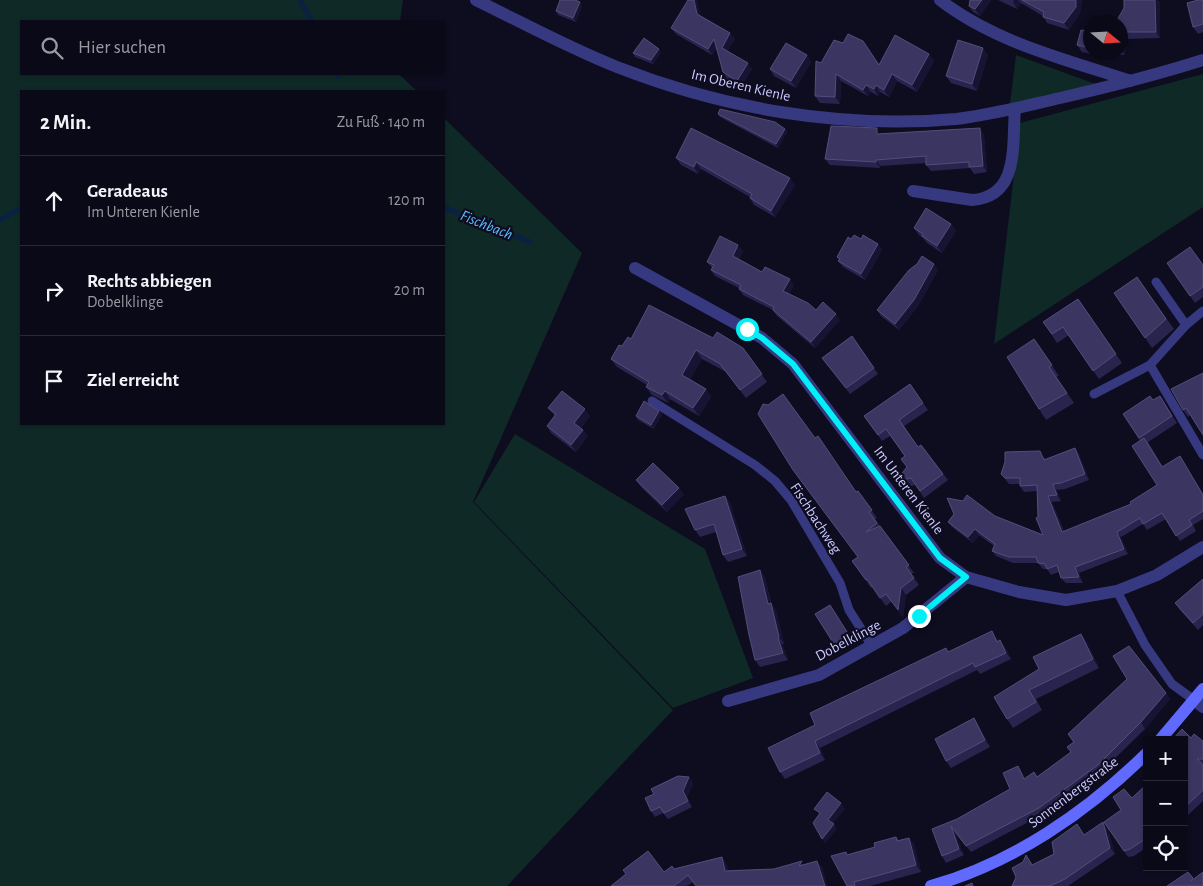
<!DOCTYPE html>
<html lang="de">
<head>
<meta charset="utf-8">
<style>
  :root { --surface:#0a0917; --page:#131220; --text:#f1f3f6; --muted:#999aa1; --line:#2a2a36 }
  body { margin:0; font-family:"Alegreya Sans",sans-serif; background:var(--page); color:var(--text) }
  .controls { position:absolute; right:15px; bottom:15px; display:grid; overflow:hidden; border-radius:0px; box-shadow:0 1px 4px #0004 }
  .controls button { width:45px; height:45px; display:grid; place-items:center; padding:0; border:0; border-bottom:1px solid var(--line); background:var(--surface); color:var(--text); font:25px sans-serif }
  .compass { position:absolute; left:1083px; top:15px; width:45px; height:45px; border-radius:50%; background:var(--surface); box-shadow:0 1px 4px #0004; rotate:108deg }
  .stop { position:absolute; width:15px; height:15px; margin:-11px; border:4px solid #00f0f5; border-radius:50%; background:#fff }
  .stop.end { background:#00f0f5; border-color:#fff; box-shadow:0 1px 5px #0008 }
  .list { margin:0; padding:0; list-style:none }
  h2 { display:flex; justify-content:space-between; align-items:center; height:65px; margin:0; padding:0 20px; font-size:21px }
  h2 small { font-size:16px; font-weight:400; color:var(--muted) }
  .list li { display:grid; grid-template-columns:32px 1fr auto; gap:15px; align-items:center; box-sizing:border-box; height:90px; padding:0 20px; border-top:1px solid var(--line) }
  .list b { display:block; font-size:19px; white-space:nowrap }
  .list p { margin:0; font-size:16px; white-space:nowrap; color:var(--muted) }
  .list em { font-size:16px; font-style:normal; color:var(--muted) }
  .icon { flex:none; width:28px; height:28px; fill:none; stroke:currentColor; stroke-width:2; stroke-linecap:round; stroke-linejoin:round }
  .map { position:relative; flex:none; width:1203px; height:886px; overflow:hidden }
  .search { position:absolute; background:var(--surface); box-shadow:0 1px 4px #0004; left:20px; top:20px; width:425px; height:55px; display:flex; align-items:center; gap:12px; box-sizing:border-box; padding:0 18px; border-radius:0px; color:var(--muted); font-size:19px }
  .panel { position:absolute; background:var(--surface); box-shadow:0 1px 4px #0004; left:20px; top:90px; width:425px; height:335px; border-radius:0px }
  .map>svg:first-child { display:block }
</style>
</head>
<body>
<div class="map">
<svg width="1203" height="886" viewBox="0 0 1203 886">
  <rect width="100%" height="100%" fill="#0e0c1f"/>
  <path fill="#0f2927" d="M 0,0 L 403,0 L 400,21 L 21,21 L 21,74 L 399,74 L 417,91 L 21,91 L 21,424 L 444,424 L 444,118 L 582,253 L 473,502 L 673,710 L 507,886 L 0,886 Z
    M 1016,55 L 1101,86 L 1009,112 Z
    M 1203,74 L 1203,207 L 994,344 L 1020,123 Z
    M 515,434 L 705,549 L 753,678 L 673,708 L 474,502 Z"/>
  <g fill="none" stroke-linecap="round" stroke-linejoin="round">
    <path stroke="#0a2241" stroke-width="5.5" d="M 300,0 L 312,21
      M 337,74 L 337,76
      M 444,207 L 530,242
      M 0,220 L 17,210"/>
    <path stroke="#363980" stroke-width="9" d="M 1156,282 L 1186,325
      M 1150,365 L 1203,455
      M 1094,394 L 1150,365 L 1186,325 L 1203,311
      M 652,401 L 755,465 L 775,481 L 791,500 L 840,583 L 849,610 L 872,646
      M 1117,591 L 1145,645 L 1172,684 L 1194,700"/>
    <path stroke="#363980" stroke-width="12" d="M 476,0 C 523,23 569,48 617,67 C 724,109 841,129 956,119 C 991,115 1025,106 1060,98 C 1108,87 1156,75 1203,60
      M 940,0 C 996,43 1065,59 1131,81
      M 913,191 L 972,200 C 1020,197 1012,144 1015,109
      M 635,268 L 762,338 L 793,364 L 940,558 L 966,577 L 1019,592 L 1066,600 L 1117,591 L 1157,575 L 1203,547
      M 1194,700 L 1203,707
      M 728,701 L 819,675 L 903,628 L 966,577"/>
    <path stroke="#616aff" stroke-width="12" d="M 1160,740 L 1203,689
      M 931,886 C 1013,863 1087,812 1147,753"/>
  </g>
  <path fill="#29244e" d="M 970,0 L 991,0 L 980,16 L 973,12 L 969,6 Z
    M 998,0 L 1082,0 L 1080,13 L 1069,30 L 1047,23 L 1043,16 L 1021,3 L 1017,9 Z
    M 1124,0 L 1158,0 L 1160,3 L 1160,38 L 1126,39 L 1125,55 L 1102,53 L 1102,56 L 1082,52 L 1077,45 L 1090,31 L 1090,52 L 1120,52 L 1120,22 L 1124,8 Z
    M 1203,0 L 1203,32 L 1198,34 L 1193,27 Z
    M 582,6 L 576,22 L 558,15 L 556,11 Z
    M 701,16 L 735,39 L 727,51 L 752,69 L 741,87 L 727,79 L 723,72 L 717,48 L 712,55 L 676,34 L 671,28 Z
    M 661,52 L 653,64 L 635,57 L 633,53 Z
    M 929,54 L 934,61 L 917,92 L 897,81 L 889,97 L 880,92 L 878,96 L 871,92 L 868,96 L 841,81 L 840,104 L 820,103 L 815,96 L 821,63 L 879,65 Z
    M 807,55 L 811,62 L 796,88 L 774,76 L 770,69 Z
    M 988,55 L 977,91 L 951,83 L 946,76 Z
    M 718,114 L 785,129 L 787,132 L 778,148 L 720,117 Z
    M 980,128 L 984,135 L 987,172 L 974,174 L 970,168 L 931,171 L 926,165 L 926,163 L 880,166 L 880,168 L 830,165 L 825,159 L 881,134 Z
    M 676,158 L 795,185 L 775,217 L 754,205 L 750,198 L 750,197 L 701,169 L 698,174 L 681,165 Z
    M 951,224 L 956,231 L 942,253 L 927,243 L 923,238 L 919,235 L 914,228 Z
    M 851,239 L 878,244 L 882,250 L 865,280 L 843,267 L 838,261 L 839,260 L 837,257 Z
    M 743,251 L 739,259 L 762,272 L 794,285 L 789,294 L 816,310 L 840,320 L 815,348 L 777,316 L 773,310 L 743,295 L 739,289 L 739,288 L 715,276 L 711,270 L 712,268 L 707,262 Z
    M 1167,263 L 1203,265 L 1203,297 L 1195,303 Z
    M 938,270 L 918,306 L 899,330 L 881,316 L 877,310 Z
    M 1137,277 L 1174,329 L 1152,348 L 1114,293 Z
    M 1078,299 L 1122,363 L 1099,379 L 1069,335 L 1057,343 L 1043,322 Z
    M 852,336 L 878,374 L 850,394 L 822,358 Z
    M 713,338 L 743,348 L 767,382 L 746,398 L 726,372 L 702,359 L 690,379 L 706,389 L 711,397 L 699,416 L 670,399 L 668,403 L 652,395 L 646,387 L 647,385 L 617,367 L 611,359 L 622,346 L 631,339 Z
    M 1034,339 L 1059,376 L 1056,377 L 1074,403 L 1046,420 L 1039,409 Z
    M 1203,373 L 1190,415 L 1188,417 L 1183,410 Z
    M 910,384 L 928,410 L 904,426 L 918,447 L 921,445 L 948,480 L 924,498 L 915,485 L 900,489 L 895,482 L 907,467 L 905,456 L 890,436 L 882,441 L 864,416 Z
    M 1160,396 L 1177,423 L 1148,442 L 1163,467 L 1180,456 L 1203,494 L 1203,519 L 1193,525 L 1196,531 L 1180,541 L 1166,519 L 1147,530 L 1143,524 L 1121,537 L 1128,554 L 1079,573 L 1083,583 L 1066,583 L 1061,578 L 1059,572 L 1051,575 L 1047,569 L 1043,569 L 1038,563 L 1013,563 L 996,556 L 992,551 L 994,546 L 979,535 L 973,543 L 952,527 L 948,522 L 995,516 L 1043,535 L 1038,517 L 1037,491 L 1024,492 L 1020,486 L 1020,484 L 1009,484 L 1001,474 L 1044,457 L 1045,459 L 1075,448 L 1079,454 L 1089,480 L 1065,489 L 1057,490 L 1061,501 L 1052,502 L 1064,531 L 1131,504 L 1157,485 L 1140,441 L 1123,414 L 1153,400 Z
    M 548,408 L 590,416 L 581,428 L 583,430 L 588,436 L 576,452 L 551,433 L 547,426 L 555,416 Z
    M 659,411 L 662,414 L 654,429 L 638,420 L 636,416 Z
    M 815,438 L 856,492 L 858,491 L 877,518 L 875,519 L 914,573 L 911,574 L 919,585 L 906,595 L 903,618 L 892,601 L 886,606 L 872,587 L 871,588 L 852,561 L 858,557 Z
    M 636,480 L 684,494 L 667,512 L 641,487 Z
    M 725,496 L 730,503 L 747,556 L 728,562 L 723,555 L 716,532 L 700,537 L 695,530 Z
    M 765,577 L 771,603 L 776,610 L 784,644 L 782,644 L 788,660 L 760,667 L 755,660 Z
    M 1203,579 L 1203,625 L 1198,630 L 1180,610 L 1175,603 Z
    M 830,605 L 851,639 L 836,648 L 815,614 Z
    M 1081,634 L 1087,643 L 1099,668 L 1036,699 L 1042,710 L 1013,728 L 1007,719 L 1039,669 Z
    M 996,638 L 998,641 L 1000,640 L 1005,647 L 1011,659 L 980,674 L 977,670 L 820,748 L 825,760 L 785,779 L 780,772 L 815,725 L 949,652 Z
    M 1166,693 L 1170,699 L 1145,729 L 1103,770 L 1044,814 L 971,852 L 955,833 L 964,855 L 946,863 L 942,856 L 957,819 L 1010,789 L 1018,766 L 1025,778 L 1037,777 L 1071,752 L 1067,747 L 1073,742 L 1068,734 Z
    M 974,718 L 978,725 L 990,747 L 951,768 L 946,761 Z
    M 1191,738 L 1203,741 L 1203,801 L 1186,817 L 1184,814 L 1184,740 Z
    M 689,777 L 693,784 L 687,797 L 692,807 L 668,819 L 663,813 L 655,817 L 651,811 Z
    M 1147,784 L 1147,847 L 1134,856 L 1128,857 L 1104,822 L 1121,810 Z
    M 1103,822 L 1108,829 L 1115,854 L 1068,886 L 1012,886 L 1026,855 L 1033,865 L 1054,854 L 1084,835 Z
    M 896,837 L 899,840 L 909,838 L 914,844 L 921,872 L 870,886 L 847,886 L 848,855 L 875,847 Z
    M 722,857 L 726,864 L 728,870 L 774,869 L 804,864 L 822,867 L 827,886 L 696,886 L 693,882 L 687,886 L 611,886 L 674,869 Z"/>
  <path fill="#171333" d="M 694,0 L 697,0 L 702,20 L 697,14 Z
    M 982,0 L 991,0 L 980,16 L 975,9 Z
    M 1014,0 L 1018,0 L 1021,3 L 1017,9 L 1013,2 Z
    M 1076,0 L 1082,0 L 1080,13 L 1069,30 L 1064,23 Z
    M 1155,0 L 1158,0 L 1160,3 L 1160,38 L 1156,32 Z
    M 580,2 L 582,6 L 576,22 L 573,18 Z
    M 1122,32 L 1126,39 L 1125,55 L 1120,49 Z
    M 730,33 L 735,39 L 726,54 L 722,48 Z
    M 714,39 L 719,45 L 712,55 L 708,49 Z
    M 983,48 L 988,55 L 977,91 L 972,84 Z
    M 659,49 L 661,52 L 653,64 L 651,60 Z
    M 929,54 L 934,61 L 917,92 L 912,85 Z
    M 807,55 L 811,62 L 796,88 L 791,81 Z
    M 748,63 L 752,69 L 741,87 L 737,81 Z
    M 836,74 L 841,81 L 840,104 L 835,97 Z
    M 892,74 L 897,81 L 889,97 L 884,90 Z
    M 866,85 L 871,92 L 868,96 L 863,90 Z
    M 876,85 L 880,92 L 878,96 L 874,89 Z
    M 980,128 L 984,135 L 987,172 L 983,166 Z
    M 785,129 L 787,132 L 778,148 L 776,144 Z
    M 876,160 L 880,166 L 880,168 L 876,162 Z
    M 696,162 L 701,169 L 698,174 L 694,167 Z
    M 790,178 L 795,185 L 775,217 L 771,211 Z
    M 951,224 L 956,231 L 942,253 L 937,246 Z
    M 878,244 L 882,250 L 865,280 L 861,274 Z
    M 738,245 L 743,251 L 738,262 L 733,256 Z
    M 934,264 L 938,270 L 918,306 L 899,330 L 895,324 Z
    M 790,279 L 794,285 L 787,297 L 783,291 Z
    M 836,314 L 840,320 L 815,348 L 811,342 Z
    M 696,350 L 702,359 L 688,383 L 682,375 Z
    M 706,389 L 711,397 L 699,416 L 693,408 Z
    M 665,391 L 670,399 L 668,403 L 662,395 Z
    M 585,409 L 590,416 L 579,430 L 574,423 Z
    M 659,411 L 662,414 L 654,429 L 651,425 Z
    M 583,430 L 588,436 L 576,452 L 571,445 Z
    M 1075,448 L 1079,454 L 1089,480 L 1085,474 Z
    M 1053,484 L 1057,490 L 1061,501 L 1057,495 Z
    M 679,488 L 684,494 L 667,512 L 662,505 Z
    M 725,496 L 730,503 L 747,556 L 742,549 Z
    M 1048,496 L 1052,502 L 1066,538 L 1062,532 Z
    M 975,529 L 979,535 L 973,543 L 968,537 Z
    M 1117,532 L 1121,537 L 1128,554 L 1124,549 Z
    M 1075,567 L 1079,573 L 1083,583 L 1079,577 Z
    M 760,570 L 765,577 L 772,611 L 768,604 Z
    M 901,588 L 906,595 L 903,618 L 898,610 Z
    M 771,603 L 776,610 L 784,644 L 779,637 Z
    M 1081,634 L 1087,643 L 1099,668 L 1093,659 Z
    M 778,638 L 782,644 L 788,660 L 783,653 Z
    M 1000,640 L 1005,647 L 1011,659 L 1006,653 Z
    M 1166,693 L 1170,699 L 1145,729 L 1141,722 Z
    M 974,718 L 978,725 L 990,747 L 985,740 Z
    M 815,741 L 820,748 L 825,760 L 820,753 Z
    M 1018,766 L 1023,773 L 1028,785 L 1024,779 Z
    M 689,777 L 693,784 L 687,797 L 692,807 L 688,801 L 683,791 Z
    M 841,803 L 845,809 L 832,825 L 828,820 Z
    M 1103,822 L 1108,829 L 1115,854 L 1110,848 Z
    M 834,824 L 837,829 L 825,844 L 822,839 Z
    M 951,826 L 955,833 L 964,855 L 959,849 Z
    M 909,838 L 914,844 L 921,872 L 916,865 Z
    M 722,857 L 726,864 L 730,877 L 725,871 Z
    M 817,861 L 822,867 L 827,886 L 825,886 Z"/>
  <path fill="#3b3661" stroke="#524d7a" d="M 560,0 L 575,0 L 580,2 L 573,18 L 556,11 Z
    M 688,0 L 694,0 L 697,14 L 730,33 L 722,48 L 748,63 L 737,81 L 723,72 L 714,39 L 708,49 L 671,28 Z
    M 970,0 L 982,0 L 975,9 L 969,6 Z
    M 1022,0 L 1076,0 L 1076,7 L 1064,23 L 1043,17 L 1044,12 Z
    M 1124,0 L 1155,0 L 1156,32 L 1122,32 L 1120,44 L 1120,22 L 1116,22 L 1124,8 Z
    M 1198,0 L 1203,0 L 1203,24 L 1193,27 L 1187,3 Z
    M 1081,30 L 1090,31 L 1090,48 L 1077,45 Z
    M 848,34 L 863,41 L 879,65 L 895,35 L 929,54 L 912,85 L 892,74 L 884,90 L 876,85 L 874,89 L 866,85 L 863,90 L 836,74 L 835,97 L 815,96 L 816,61 L 821,63 L 834,40 L 843,43 Z
    M 644,38 L 659,49 L 651,60 L 633,53 Z
    M 958,40 L 983,48 L 972,84 L 946,76 Z
    M 786,43 L 807,55 L 791,81 L 770,69 Z
    M 720,109 L 775,122 L 785,129 L 776,144 L 718,114 Z
    M 831,126 L 877,128 L 877,134 L 980,128 L 983,166 L 969,167 L 969,162 L 926,165 L 926,156 L 876,160 L 876,162 L 825,159 Z
    M 691,128 L 790,178 L 771,211 L 750,198 L 752,194 L 696,162 L 694,167 L 676,158 Z
    M 926,208 L 951,224 L 937,246 L 922,236 L 923,234 L 914,228 Z
    M 854,235 L 861,239 L 863,235 L 878,244 L 861,274 L 838,261 L 840,259 L 837,257 L 848,237 L 851,239 Z
    M 720,236 L 738,245 L 733,256 L 762,272 L 765,267 L 790,279 L 783,291 L 808,303 L 816,310 L 823,302 L 836,314 L 811,342 L 773,310 L 774,307 L 739,289 L 741,285 L 711,270 L 714,265 L 707,262 Z
    M 1190,247 L 1203,265 L 1203,287 L 1190,296 L 1167,263 Z
    M 922,256 L 934,264 L 914,300 L 895,324 L 877,310 L 909,270 L 917,264 Z
    M 1137,277 L 1166,319 L 1145,338 L 1114,293 Z
    M 1078,299 L 1116,354 L 1093,371 L 1063,327 L 1052,334 L 1043,322 Z
    M 649,305 L 713,338 L 717,332 L 743,348 L 762,374 L 740,390 L 720,364 L 696,350 L 682,375 L 706,389 L 693,408 L 665,391 L 662,395 L 646,387 L 649,382 L 611,359 L 619,345 L 622,346 L 628,337 L 631,339 Z
    M 852,336 L 874,368 L 846,388 L 822,358 Z
    M 1034,339 L 1052,365 L 1049,367 L 1067,393 L 1039,409 L 1007,357 Z
    M 1203,373 L 1203,435 L 1186,408 L 1183,410 L 1171,389 Z
    M 910,384 L 923,403 L 899,420 L 918,447 L 921,445 L 943,474 L 920,491 L 911,478 L 895,482 L 907,467 L 901,459 L 905,456 L 886,429 L 878,435 L 864,416 Z
    M 562,391 L 585,409 L 574,423 L 583,430 L 571,445 L 547,426 L 556,414 L 548,408 Z
    M 783,394 L 815,438 L 818,436 L 856,492 L 858,491 L 872,510 L 869,512 L 877,523 L 866,532 L 880,526 L 909,565 L 906,567 L 914,578 L 901,588 L 898,610 L 886,594 L 880,598 L 867,579 L 866,580 L 852,561 L 858,557 L 793,470 L 758,414 L 763,404 L 768,405 Z
    M 1150,396 L 1153,400 L 1160,396 L 1172,416 L 1139,438 L 1123,414 Z
    M 644,401 L 659,411 L 651,425 L 636,416 Z
    M 1144,438 L 1162,467 L 1180,456 L 1203,495 L 1203,511 L 1189,520 L 1192,525 L 1176,536 L 1162,513 L 1143,524 L 1140,518 L 1117,532 L 1124,549 L 1075,567 L 1079,577 L 1061,578 L 1057,565 L 1047,569 L 1045,564 L 1038,563 L 1036,557 L 1009,557 L 992,551 L 995,544 L 975,529 L 968,537 L 948,522 L 954,514 L 947,498 L 963,501 L 967,495 L 995,516 L 1043,535 L 1036,518 L 1038,517 L 1037,485 L 1020,486 L 1020,478 L 1005,478 L 1001,474 L 1005,462 L 1005,452 L 1040,451 L 1044,460 L 1075,448 L 1085,474 L 1061,483 L 1053,484 L 1057,495 L 1048,496 L 1062,532 L 1131,504 L 1130,502 L 1157,485 L 1132,446 Z
    M 653,463 L 679,488 L 662,505 L 636,480 Z
    M 725,496 L 742,549 L 723,555 L 714,524 L 695,530 L 685,509 Z
    M 760,570 L 768,604 L 771,603 L 779,637 L 778,638 L 783,653 L 755,660 L 749,635 L 738,577 Z
    M 1203,579 L 1203,614 L 1193,623 L 1175,603 Z
    M 830,605 L 849,635 L 834,644 L 815,614 Z
    M 992,631 L 997,642 L 1000,640 L 1006,653 L 975,667 L 973,663 L 815,741 L 820,753 L 780,772 L 768,748 L 815,725 L 810,713 L 946,648 L 948,652 Z
    M 1081,634 L 1093,659 L 1029,690 L 1036,702 L 1007,719 L 994,697 L 1039,669 L 1033,657 Z
    M 1129,646 L 1166,693 L 1141,722 L 1099,764 L 1039,808 L 966,846 L 951,826 L 959,849 L 942,856 L 932,829 L 957,819 L 1010,789 L 1003,773 L 1018,766 L 1024,779 L 1034,772 L 1037,777 L 1071,752 L 1067,747 L 1074,742 L 1068,734 L 1127,679 L 1113,656 Z
    M 974,718 L 985,740 L 946,761 L 935,739 Z
    M 1182,729 L 1191,738 L 1194,734 L 1203,741 L 1203,759 L 1197,759 L 1203,765 L 1203,790 L 1184,808 L 1184,740 L 1172,740 Z
    M 678,776 L 689,777 L 683,791 L 688,801 L 664,813 L 660,807 L 651,811 L 645,798 L 654,794 L 651,789 Z
    M 1147,784 L 1147,838 L 1130,849 L 1124,851 L 1104,822 L 1121,810 L 1113,797 L 1124,789 L 1132,798 Z
    M 827,792 L 841,803 L 828,820 L 834,824 L 822,839 L 813,823 L 820,813 L 814,809 Z
    M 1103,822 L 1110,848 L 1065,879 L 1050,886 L 1012,886 L 1016,877 L 1012,868 L 1023,862 L 1026,855 L 1032,865 L 1054,854 L 1052,842 L 1077,824 L 1084,835 Z
    M 896,837 L 897,841 L 909,838 L 916,865 L 854,882 L 855,886 L 847,886 L 831,856 L 846,852 L 847,855 L 875,847 L 874,843 Z
    M 648,851 L 664,872 L 672,866 L 674,869 L 722,857 L 725,871 L 774,869 L 802,861 L 799,866 L 817,861 L 825,886 L 696,886 L 688,875 L 674,886 L 611,886 L 626,874 L 623,870 Z
    M 1188,872 L 1193,878 L 1191,881 L 1203,872 L 1203,886 L 1167,886 Z
    M 972,883 L 973,886 L 965,886 Z"/>
  <g fill="none" stroke-linecap="round" stroke-linejoin="round">
    <path stroke="#00f0f5" stroke-width="6" d="M 747,329 L 762,338 L 793,364 L 940,558 L 966,577 L 919,616"/>
  </g>
  <g text-anchor="middle" stroke-width="4.5" stroke-linejoin="round" paint-order="stroke">
    <g font-size="15" fill="#cccaff" stroke="#0e0c1f">
      <text transform="translate(741 85) rotate(13)" y="5">Im Oberen Kienle</text>
      <text transform="translate(909 490) rotate(53)" y="5">Im Unteren Kienle</text>
      <text transform="translate(816 518) rotate(57)" y="5">Fischbachweg</text>
      <text transform="translate(848 640) rotate(-28)" y="5">Dobelklinge</text>
      <text transform="translate(1073 792) rotate(-37)" y="5">Sonnenbergstraße</text>
    </g>
    <g font-size="16" font-style="italic" fill="#58bfff" stroke="#0e0c1f">
      <text transform="translate(487 224) rotate(22)" y="6">Fischbach</text>
    </g>
  </g>
</svg>
<div class="controls">
<button>+</button>
<button>−</button>
<button><svg class="icon" aria-label="locate" viewBox="0 0 24 24"><circle cx="12" cy="12" r="6"/><path d="M12 2v4M12 18v4M2 12h4M18 12h4"/></svg></button>
</div>
<svg class="compass" viewBox="-18 -18 36 36"><path d="M0-13l5 13h-10z" fill="#e53935"/><path d="M0 13l5-13h-10z" fill="#999aa1"/></svg>
<div class="stop" style="left:747px;top:329px"></div>
<div class="stop end" style="left:919px;top:616px"></div>
<div class="search"><svg class="icon" aria-label="search" viewBox="0 0 24 24"><circle cx="10" cy="10" r="6"/><path d="M15 15l6 6"/></svg>Hier suchen</div>
<section class="panel">
<h2>2 Min.<small>Zu Fuß · 140 m</small></h2>
<ul class="list">
<li><svg class="icon" aria-label="ahead" viewBox="0 0 24 24"><path d="M12 20V5M6 11l6-6 6 6"/></svg><div><b>Geradeaus</b><p>Im Unteren Kienle</p></div><em>120 m</em></li>
<li><svg class="icon" aria-label="right" viewBox="0 0 24 24"><path d="M7 20v-9h11M14 6l5 5-5 5"/></svg><div><b>Rechts abbiegen</b><p>Dobelklinge</p></div><em>20 m</em></li>
<li><svg class="icon" aria-label="arrive" viewBox="0 0 24 24"><path d="M6 21V4h12l-3 4 3 4H6"/></svg><div><b>Ziel erreicht</b></div></li>
</ul>
</section>
</div>
</body>
</html>
